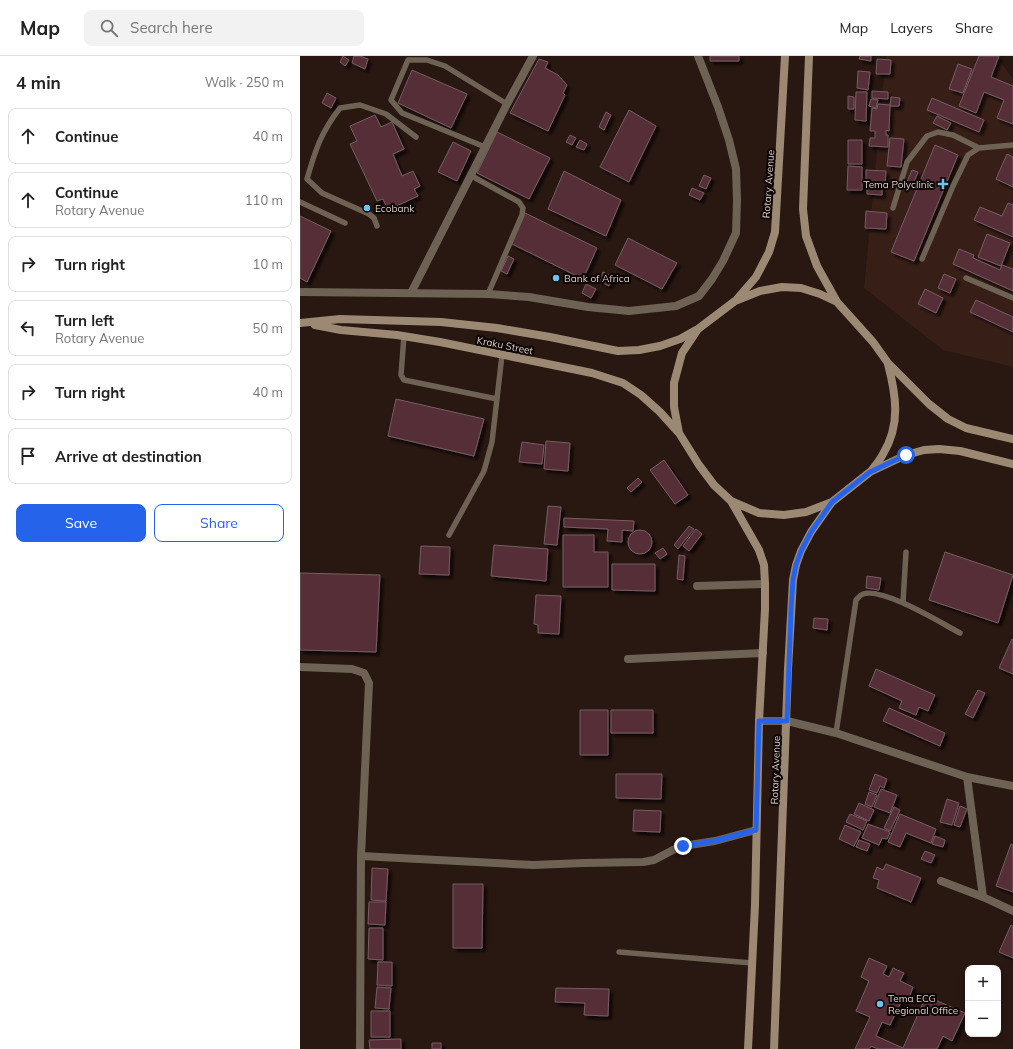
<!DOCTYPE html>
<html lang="en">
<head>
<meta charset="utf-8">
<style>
  :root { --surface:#fff; --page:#f2f2f2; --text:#222; --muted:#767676; --line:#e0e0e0; --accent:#2563eb }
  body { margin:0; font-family:Mulish,sans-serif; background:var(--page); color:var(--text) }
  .controls { position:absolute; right:12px; bottom:12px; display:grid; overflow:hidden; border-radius:8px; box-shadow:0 2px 6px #0003 }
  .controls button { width:36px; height:36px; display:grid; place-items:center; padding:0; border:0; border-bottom:1px solid var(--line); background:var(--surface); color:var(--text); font:20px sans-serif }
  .stop { position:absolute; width:12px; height:12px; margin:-9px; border:3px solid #2563eb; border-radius:50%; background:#fff }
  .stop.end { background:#2563eb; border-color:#fff; box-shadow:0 1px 4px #0008 }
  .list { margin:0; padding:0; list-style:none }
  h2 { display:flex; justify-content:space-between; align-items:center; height:52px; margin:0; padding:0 16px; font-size:17px }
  h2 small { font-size:13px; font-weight:400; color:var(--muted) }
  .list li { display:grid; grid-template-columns:26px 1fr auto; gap:12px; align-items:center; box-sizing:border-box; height:56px; margin:0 8px 8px; padding:0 8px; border:1px solid var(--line); border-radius:8px }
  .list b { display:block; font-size:15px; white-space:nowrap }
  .list p { margin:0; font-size:13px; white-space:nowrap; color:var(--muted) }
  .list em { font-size:13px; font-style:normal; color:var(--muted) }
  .actions { display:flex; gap:8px; padding:12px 16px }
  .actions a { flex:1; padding:9px 0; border:1px solid var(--accent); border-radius:8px; text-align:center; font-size:14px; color:var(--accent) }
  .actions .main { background:var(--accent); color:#fff }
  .icon { flex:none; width:22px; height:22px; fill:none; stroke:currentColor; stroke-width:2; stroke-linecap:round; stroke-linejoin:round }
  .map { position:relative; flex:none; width:713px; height:993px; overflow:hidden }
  header { display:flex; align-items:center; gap:24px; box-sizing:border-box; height:56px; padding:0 20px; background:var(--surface); border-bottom:1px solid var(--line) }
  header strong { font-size:19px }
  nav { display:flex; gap:22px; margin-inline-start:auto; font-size:14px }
  .search { width:280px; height:36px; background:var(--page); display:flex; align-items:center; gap:10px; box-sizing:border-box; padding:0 14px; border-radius:8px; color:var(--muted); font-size:15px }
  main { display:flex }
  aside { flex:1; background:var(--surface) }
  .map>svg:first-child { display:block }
</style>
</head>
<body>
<header>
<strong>Map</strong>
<div class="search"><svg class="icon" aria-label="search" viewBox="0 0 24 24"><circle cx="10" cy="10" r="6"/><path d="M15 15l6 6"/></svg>Search here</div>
<nav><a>Map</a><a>Layers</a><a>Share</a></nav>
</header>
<main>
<aside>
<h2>4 min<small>Walk · 250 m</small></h2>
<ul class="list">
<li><svg class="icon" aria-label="ahead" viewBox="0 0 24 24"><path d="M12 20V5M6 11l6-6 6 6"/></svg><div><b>Continue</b></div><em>40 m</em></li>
<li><svg class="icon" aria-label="ahead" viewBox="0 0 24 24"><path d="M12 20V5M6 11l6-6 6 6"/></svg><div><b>Continue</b><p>Rotary Avenue</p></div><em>110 m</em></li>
<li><svg class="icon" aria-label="right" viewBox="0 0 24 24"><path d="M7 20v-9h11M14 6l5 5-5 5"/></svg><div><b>Turn right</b></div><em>10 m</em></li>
<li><svg class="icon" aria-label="left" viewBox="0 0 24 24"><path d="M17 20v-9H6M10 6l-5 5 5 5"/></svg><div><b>Turn left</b><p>Rotary Avenue</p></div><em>50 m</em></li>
<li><svg class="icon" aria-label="right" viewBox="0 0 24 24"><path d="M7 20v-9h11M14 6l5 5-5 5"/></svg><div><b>Turn right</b></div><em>40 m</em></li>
<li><svg class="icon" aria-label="arrive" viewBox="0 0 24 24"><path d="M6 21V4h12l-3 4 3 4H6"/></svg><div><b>Arrive at destination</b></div></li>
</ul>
<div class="actions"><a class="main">Save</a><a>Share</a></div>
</aside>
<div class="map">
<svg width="713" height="993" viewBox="0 0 713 993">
  <defs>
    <filter id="shadow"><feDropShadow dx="3.5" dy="3.5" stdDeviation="1" flood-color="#0009"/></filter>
  </defs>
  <rect width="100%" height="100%" fill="#291711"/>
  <path fill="#371e16" d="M 586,0 L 696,0 L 713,23 L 713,311 L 643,294 L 564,232 Z"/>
  <path fill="#552f38" stroke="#765d62" filter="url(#shadow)" d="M 43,0 L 49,4 L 45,10 L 40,6 Z
    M 54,0 L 60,0 L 68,3 L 65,13 L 52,7 Z
    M 410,0 L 439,0 L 439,5 L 410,5 Z
    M 560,0 L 571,0 L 571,5 L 559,3 Z
    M 679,0 L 699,0 L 691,21 L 713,30 L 713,68 L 697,62 L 704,44 L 684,36 L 676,57 L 659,50 Z
    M 239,3 L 248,6 L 245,12 L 258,19 L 267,29 L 263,37 L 265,39 L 248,75 L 210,57 Z
    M 577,3 L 591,4 L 590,18 L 576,18 Z
    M 658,8 L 672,13 L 663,37 L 649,33 Z
    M 112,14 L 167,38 L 151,72 L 98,47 Z
    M 558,15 L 570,16 L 568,34 L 557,32 Z
    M 572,35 L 588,36 L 588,43 L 572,42 Z
    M 556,36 L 567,36 L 566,65 L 555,64 Z
    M 27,37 L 36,42 L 31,52 L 22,47 Z
    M 548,40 L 554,41 L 554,53 L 548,53 Z
    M 591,41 L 600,42 L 599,50 L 590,50 Z
    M 632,42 L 684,64 L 679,76 L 627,54 Z
    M 571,43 L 578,44 L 576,52 L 569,50 Z
    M 578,48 L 590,49 L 589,75 L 586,74 L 586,79 L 588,79 L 588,91 L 569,90 L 570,82 L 575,82 L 575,75 L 570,75 L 572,52 L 577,53 Z
    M 329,54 L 356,70 L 329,126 L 300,111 Z
    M 306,56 L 311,59 L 304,74 L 299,71 Z
    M 75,59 L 81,71 L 92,66 L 104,93 L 93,98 L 102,120 L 113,115 L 120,130 L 114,133 L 118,140 L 88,154 L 83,143 L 77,145 L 50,88 L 57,85 L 50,70 Z
    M 637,60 L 651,67 L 647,74 L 633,67 Z
    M 197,76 L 250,102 L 229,143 L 177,117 Z
    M 270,79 L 276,82 L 272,89 L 266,86 Z
    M 590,82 L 604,83 L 601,111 L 587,110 Z
    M 280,84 L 287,88 L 284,94 L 276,91 Z
    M 548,84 L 562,84 L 562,108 L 548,108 Z
    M 153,86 L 171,95 L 157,125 L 138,116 Z
    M 635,89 L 658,99 L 614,205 L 591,196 Z
    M 707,98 L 713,101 L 713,131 L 696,123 Z
    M 548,110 L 562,111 L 562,134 L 547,134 Z
    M 566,114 L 586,115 L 585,128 L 566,127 Z
    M 612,114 L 618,116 L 613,129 L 607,126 Z
    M 264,115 L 321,144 L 306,180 L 248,153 Z
    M 404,119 L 411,122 L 406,133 L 399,130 Z
    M 567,129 L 582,130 L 582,139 L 567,138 Z
    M 392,132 L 404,137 L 400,144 L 389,139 Z
    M 708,147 L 713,149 L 713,181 L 674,164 L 680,151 L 702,160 Z
    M 566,155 L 587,157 L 586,173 L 565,172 Z
    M 223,156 L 297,192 L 283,223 L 210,187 Z
    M 0,160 L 31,175 L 7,226 L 0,222 Z
    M 687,178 L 710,187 L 701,210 L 678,201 Z
    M 328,182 L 377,207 L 362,233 L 315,209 Z
    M 659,193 L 674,199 L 673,202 L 700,214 L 702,209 L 713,213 L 713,235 L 653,208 Z
    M 208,200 L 214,203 L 207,218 L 201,215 Z
    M 303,216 L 313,221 L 309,230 L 299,225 Z
    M 644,218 L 656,223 L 650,237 L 638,232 Z
    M 286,228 L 296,233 L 291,242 L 282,237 Z
    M 625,233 L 643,242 L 636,257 L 618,248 Z
    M 676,244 L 713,261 L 713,276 L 670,256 Z
    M 96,343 L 184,363 L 174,400 L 88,380 Z
    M 246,385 L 270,387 L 268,415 L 244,413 Z
    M 222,386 L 244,389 L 242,408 L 219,406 Z
    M 364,404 L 388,439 L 375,448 L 350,414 Z
    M 338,422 L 342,426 L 331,436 L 327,432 Z
    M 248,450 L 261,451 L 257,489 L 244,488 Z
    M 264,462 L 334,465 L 333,475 L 322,474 L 322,486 L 307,485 L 308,473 L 264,471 Z
    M 389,470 L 394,473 L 378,493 L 374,489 Z
    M 396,473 L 402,478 L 389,495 L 383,490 Z
    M328 486a12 12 0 1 1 24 0a12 12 0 1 1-24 0Z
    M 263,479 L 294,479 L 294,496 L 308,496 L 308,531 L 263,531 Z
    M 194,489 L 248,493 L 246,525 L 191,520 Z
    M 121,490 L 150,491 L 149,519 L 119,518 Z
    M 363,492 L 367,498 L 360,503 L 355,497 Z
    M 645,496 L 713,519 L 698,567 L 629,544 Z
    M 379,499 L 385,500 L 383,524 L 377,523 Z
    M 312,508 L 355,508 L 355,535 L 312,534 Z
    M 0,517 L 80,519 L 76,596 L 0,594 Z
    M 567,520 L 581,522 L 579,534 L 566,532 Z
    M 236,539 L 261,540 L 259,578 L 238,577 L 238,569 L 234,568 Z
    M 514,562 L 528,563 L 527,574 L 513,572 Z
    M 712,583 L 713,584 L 713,618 L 699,612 Z
    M 576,613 L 635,639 L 628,655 L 619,651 L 616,659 L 599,652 L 602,645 L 569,630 Z
    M 678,634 L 685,637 L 673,662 L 665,658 Z
    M 589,652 L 645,677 L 640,690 L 583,665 Z
    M 280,654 L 308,654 L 308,699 L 280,699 Z
    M 311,654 L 353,654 L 353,677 L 311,677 Z
    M 316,718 L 362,718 L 361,743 L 316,742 Z
    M 575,718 L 587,723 L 584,732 L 580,730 L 577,737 L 569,734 Z
    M 581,733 L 597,739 L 590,757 L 574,751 Z
    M 569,736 L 577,739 L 572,751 L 565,748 Z
    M 647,743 L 659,747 L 652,769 L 640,766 Z
    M 559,747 L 574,754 L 569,765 L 554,758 Z
    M 660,750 L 667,753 L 660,771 L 654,769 Z
    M 594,751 L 600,754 L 590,775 L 584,772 Z
    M 334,754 L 361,755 L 360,776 L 333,775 Z
    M 550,758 L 567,765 L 563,774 L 546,766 Z
    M 600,758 L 636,773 L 631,787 L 606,777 L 600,791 L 588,786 Z
    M 568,768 L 590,776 L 587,783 L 582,782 L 579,789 L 562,782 Z
    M 545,769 L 561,776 L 554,790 L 539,783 Z
    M 635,780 L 645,784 L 643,791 L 632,788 Z
    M 559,784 L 570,788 L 567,795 L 556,791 Z
    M 711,788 L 713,789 L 713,836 L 696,830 Z
    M 625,795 L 635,799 L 631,807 L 621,803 Z
    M 586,808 L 621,822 L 611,846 L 577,832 L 579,824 L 573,822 L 577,811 L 583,814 Z
    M 72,812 L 88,813 L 86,845 L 71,844 Z
    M 153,828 L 183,828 L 182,892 L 153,892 Z
    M 69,846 L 86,846 L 85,869 L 68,868 Z
    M 711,869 L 713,870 L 713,902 L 699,896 Z
    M 69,872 L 83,872 L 83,904 L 68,903 Z
    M 569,902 L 587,910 L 583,918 L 589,921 L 593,912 L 604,917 L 600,925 L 613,931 L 609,942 L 604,940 L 590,969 L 582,966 L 576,980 L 603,992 L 626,940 L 665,957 L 652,985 L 643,980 L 637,993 L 578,993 L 571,990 L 569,993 L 555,993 L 570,961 L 556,955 L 569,925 L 561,921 Z
    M 78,906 L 92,906 L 92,930 L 77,929 Z
    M 77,931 L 91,932 L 89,953 L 75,952 Z
    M 256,932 L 309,933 L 308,960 L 284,959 L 285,947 L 255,946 Z
    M 71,955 L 90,955 L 90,981 L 71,981 Z
    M 101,983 L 101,993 L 70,993 L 69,984 Z
    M 132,987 L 141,987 L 141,993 L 132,993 Z"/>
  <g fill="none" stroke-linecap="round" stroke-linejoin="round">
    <path stroke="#6d6254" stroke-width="5.5" d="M 185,91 L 102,57 L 91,44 L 108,4 L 127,4 L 145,10 L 207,48
      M 170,119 L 219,146 L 223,152 L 222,159 L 188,238
      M 0,146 L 45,167
      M 593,152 L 607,106 L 627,80 L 638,76 L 653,79 L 679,92
      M 77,170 L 74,162 L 69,158 L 22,137 L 7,123 C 15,95 21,76 40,52 L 60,49 L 86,58 L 116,81
      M 622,203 L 653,130 L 668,99 L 679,92 L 713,89
      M 666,222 L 713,242
      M 104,280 L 101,319 L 104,324 L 197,343
      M 149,479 L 184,415 L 192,386 L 202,299
      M 603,546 L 606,496
      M 536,677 L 556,544 C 558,542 560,539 563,538 C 583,531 641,567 660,577
      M 319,896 L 452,907"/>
    <path stroke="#6d6254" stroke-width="8" d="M 0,236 L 188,238 L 229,241 L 288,251 L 329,255 L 376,250 L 399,240 L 412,223 L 423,205 L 436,177 L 437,144 L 436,113 L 429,84 L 418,51 L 398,0
      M 111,237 L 207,48 L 233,0
      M 397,530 L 465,528
      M 328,603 L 463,597
      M 0,611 L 52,613 L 64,617 L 69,627 L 61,800 L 60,993
      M 459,665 L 487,665 L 536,677 L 667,721 L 713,730
      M 667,721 L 683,841
      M 61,800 L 233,809 L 283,807 L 343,806 L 354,804 L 373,794 L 383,790 L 415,785 L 456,774
      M 641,825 L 683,841 L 713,855"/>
    <path stroke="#9c8974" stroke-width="8" d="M 509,0 L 503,153 L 506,180 L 517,210 L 537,246
      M 437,243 L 456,221 L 469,196 L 475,176 L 485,0
      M 0,267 L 40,263 L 141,266 L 197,272 L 250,281 L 318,295 L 339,294 L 360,290 L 380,283 L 396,274
      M 15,269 L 41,274 L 97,279 L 140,286 L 292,317 L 323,327 L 341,339 L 360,356 L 378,376
      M 713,383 L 666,372 L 648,363 L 629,348 L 588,307 L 573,286 L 537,246 L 520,238 L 501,232 L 482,231 L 460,235 L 435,245 L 398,273 L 382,297 L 374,327 L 374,351 L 379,377 L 399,409 L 414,429 L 431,445 L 459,457 L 484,459 L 506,456 L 532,446 L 570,416 L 606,399 L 624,394 L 639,393 L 660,395 L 713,408
      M 571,415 C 575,410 580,404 583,398 C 601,368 596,339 588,308
      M 431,445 L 459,494 L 464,509 L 465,528 L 465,553 L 459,665 L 455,849 L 448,993
      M 474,993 L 488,613 L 493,524 L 496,509 L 501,495 L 511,476 L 532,446"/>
  </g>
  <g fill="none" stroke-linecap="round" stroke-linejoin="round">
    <path stroke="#2563eb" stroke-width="5" d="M 383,790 L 415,785 L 456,774 L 459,665 L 487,665 L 491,554 L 493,524 L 496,509 L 501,495 L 511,476 L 532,446 L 570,416 L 606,399"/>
  </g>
  <g fill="#6ec2f3" stroke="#0c0503" stroke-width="1.5">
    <path d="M641 122h4v4h4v4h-4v4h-4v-4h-4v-4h4z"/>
    <circle cx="67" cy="152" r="4"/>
    <circle cx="256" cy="222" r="4"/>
    <circle cx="580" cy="948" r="4"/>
  </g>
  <g text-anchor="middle" stroke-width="4" stroke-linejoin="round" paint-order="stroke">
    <g font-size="10" fill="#dcceca" stroke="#0c0503">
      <text transform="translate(468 128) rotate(-86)" y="4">Rotary Avenue</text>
      <text transform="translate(205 289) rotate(11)" y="4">Kraku Street</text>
      <text transform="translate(475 714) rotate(-88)" y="4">Rotary Avenue</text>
    </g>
    <g font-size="10" fill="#dcceca" stroke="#0c0503" text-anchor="start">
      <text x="634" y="132" text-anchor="end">Tema Polyclinic</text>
      <text x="75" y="156">Ecobank</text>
      <text x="264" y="226">Bank of Africa</text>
      <text x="588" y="946">Tema ECG<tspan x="588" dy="12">Regional Office</tspan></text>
    </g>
  </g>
</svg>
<div class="controls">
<button>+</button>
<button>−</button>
</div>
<div class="stop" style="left:606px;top:399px"></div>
<div class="stop end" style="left:383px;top:790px"></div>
</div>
</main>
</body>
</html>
